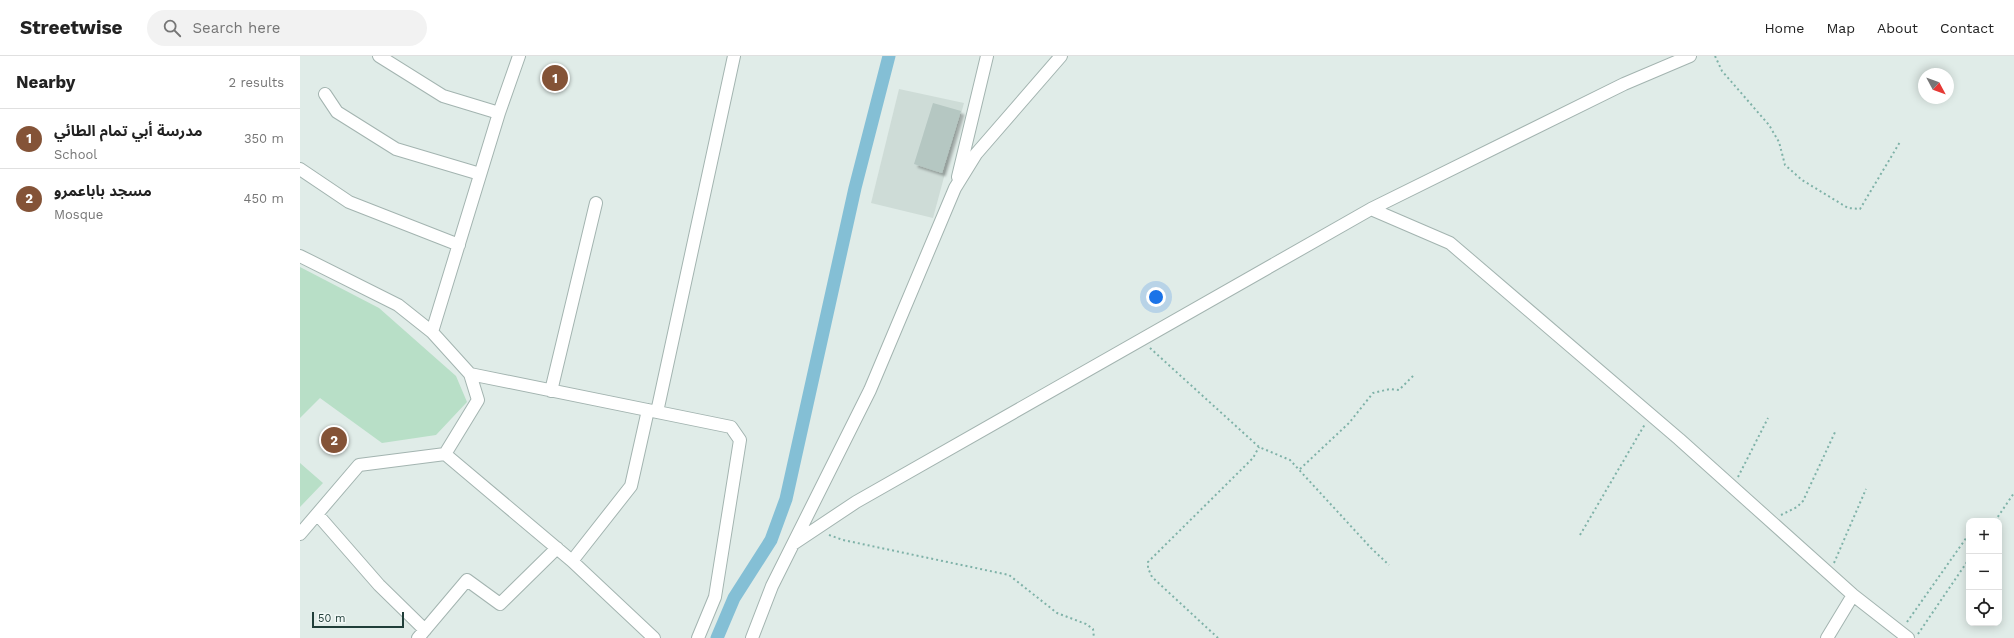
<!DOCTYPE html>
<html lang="en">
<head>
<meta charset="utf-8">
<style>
  :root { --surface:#fff; --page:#f2f2f2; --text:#222; --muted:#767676; --line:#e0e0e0; --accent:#845337 }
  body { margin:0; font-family:"Work Sans","Noto Sans Arabic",sans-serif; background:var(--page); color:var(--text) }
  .controls { position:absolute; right:12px; bottom:12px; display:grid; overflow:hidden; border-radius:8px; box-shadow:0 2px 10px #0003 }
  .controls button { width:36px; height:36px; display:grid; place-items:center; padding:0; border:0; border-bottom:1px solid var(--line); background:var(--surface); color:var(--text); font:20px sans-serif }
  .compass { position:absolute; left:1618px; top:12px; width:36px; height:36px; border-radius:50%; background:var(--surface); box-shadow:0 2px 10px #0003; rotate:131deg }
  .scale { position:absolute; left:12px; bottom:10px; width:92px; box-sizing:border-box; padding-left:4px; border:2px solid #203e39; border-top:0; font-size:11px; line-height:14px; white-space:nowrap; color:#203e39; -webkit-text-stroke:3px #f1f8f6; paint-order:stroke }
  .you { position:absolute; left:856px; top:241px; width:14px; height:14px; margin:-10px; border:3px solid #fff; border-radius:50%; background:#1a73e8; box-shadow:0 0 0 6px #1a73e833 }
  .badge { display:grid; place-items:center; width:26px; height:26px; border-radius:50%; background:var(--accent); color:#fff; font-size:13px; font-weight:700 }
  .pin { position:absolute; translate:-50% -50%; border:2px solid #fff; box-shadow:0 1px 4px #0006 }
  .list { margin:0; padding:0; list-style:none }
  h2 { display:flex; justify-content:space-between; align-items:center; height:52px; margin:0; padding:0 16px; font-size:17px }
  h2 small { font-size:13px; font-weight:400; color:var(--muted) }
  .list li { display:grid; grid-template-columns:26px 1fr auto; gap:12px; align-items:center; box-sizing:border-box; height:60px; padding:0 16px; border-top:1px solid var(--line) }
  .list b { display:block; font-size:15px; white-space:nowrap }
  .list p { margin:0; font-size:13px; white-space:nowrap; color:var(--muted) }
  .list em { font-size:13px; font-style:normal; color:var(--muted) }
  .icon { flex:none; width:22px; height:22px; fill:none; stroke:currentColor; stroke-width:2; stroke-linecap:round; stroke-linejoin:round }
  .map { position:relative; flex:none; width:1714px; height:582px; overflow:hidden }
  header { display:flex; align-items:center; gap:24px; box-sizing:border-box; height:56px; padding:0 20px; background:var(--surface); border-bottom:1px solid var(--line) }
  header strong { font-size:19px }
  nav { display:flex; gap:22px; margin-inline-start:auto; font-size:14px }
  .search { width:280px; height:36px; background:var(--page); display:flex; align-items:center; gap:10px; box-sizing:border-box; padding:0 14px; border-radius:22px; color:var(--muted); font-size:15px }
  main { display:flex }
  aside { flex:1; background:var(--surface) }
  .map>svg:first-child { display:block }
</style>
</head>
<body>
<header>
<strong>Streetwise</strong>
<div class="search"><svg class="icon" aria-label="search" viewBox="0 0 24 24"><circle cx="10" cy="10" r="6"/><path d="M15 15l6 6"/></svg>Search here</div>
<nav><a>Home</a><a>Map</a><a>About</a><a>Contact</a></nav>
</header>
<main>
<aside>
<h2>Nearby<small>2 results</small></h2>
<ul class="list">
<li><span class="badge">1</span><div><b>مدرسة أبي تمام الطائي</b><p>School</p></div><em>350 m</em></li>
<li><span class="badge">2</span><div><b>مسجد باباعمرو</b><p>Mosque</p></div><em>450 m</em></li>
</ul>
</aside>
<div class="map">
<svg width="1714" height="582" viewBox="0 0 1714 582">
  <defs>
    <filter id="shadow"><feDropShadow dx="3.5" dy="3.5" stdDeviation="1" flood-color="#0004"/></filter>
  </defs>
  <rect width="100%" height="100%" fill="#e0ece8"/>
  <path fill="#cedcd7" d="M 599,33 L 664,47 L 633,162 L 571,147 Z"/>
  <path fill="#b8dfc7" d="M 0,211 L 79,252 L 156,320 L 167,346 L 136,379 L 82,387 L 20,342 L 0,362 Z
    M 0,407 L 23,427 L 0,451 Z"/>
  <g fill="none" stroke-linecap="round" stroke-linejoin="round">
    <path stroke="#84bfd5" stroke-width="13" d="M 417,582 L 434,542 L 471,484 L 486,443 L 555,132 L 589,0"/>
  </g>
  <path fill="#b5c7c2" filter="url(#shadow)" d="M 633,47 L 661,55 L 642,117 L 614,108 Z"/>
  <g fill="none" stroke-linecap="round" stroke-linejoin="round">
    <defs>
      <path id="minor" d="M 79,0 L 143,40 L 199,57
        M 25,38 L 37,56 L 96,93 L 180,118
        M 0,113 L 49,146 L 159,189
        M 658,121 L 687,0
        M 1071,153 L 1150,187 L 1379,383 L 1553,539 L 1608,582
        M 0,200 L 98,249 L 132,276 L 170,318
        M 132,276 L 199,57 L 219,0
        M 251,335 L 296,147
        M 357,356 L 434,0
        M 145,398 L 178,344 L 170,318 L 431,371 L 440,384 L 415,541 L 398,582
        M 17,458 L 79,529 L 125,574
        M 0,478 L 59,409 L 145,398 L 272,505 L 354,582
        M 493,488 L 556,446 L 1071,153 L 1324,28 L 1390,0
        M 272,505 L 331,430 L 348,354
        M 118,582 L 167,524 L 200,548 L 257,492
        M 452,582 L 472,530 L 570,334 L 655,132 L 676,98 L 761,0
        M 1527,582 L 1553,539"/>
    </defs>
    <use href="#minor" stroke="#a3b4b0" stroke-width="14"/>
    <path stroke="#7fb2a8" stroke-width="2" stroke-dasharray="2 3" stroke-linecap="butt" d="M 1415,0 L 1422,15 L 1469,69 L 1479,86 L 1485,109 L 1502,124 L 1548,152 L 1560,153 L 1600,86
      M 850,292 L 959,391 L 990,404 L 1071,492 L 1089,509
      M 1000,413 L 1049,367 L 1073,337 L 1090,333 L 1099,334 L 1115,318
      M 1438,421 L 1468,362
      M 1481,459 L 1497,451 L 1503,445 L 1536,374
      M 1695,465 L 1714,437
      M 529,479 L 543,484 L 709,519 L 757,557 L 786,568 L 793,573 L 794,582
      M 1280,479 L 1345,368
      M 1534,507 L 1566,433
      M 1607,566 L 1669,478
      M 1618,578 L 1669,503
      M 918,582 L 852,521 L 848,512 L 848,506 L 953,402 L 959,391"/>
    <use href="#minor" stroke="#fff" stroke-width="12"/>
  </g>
</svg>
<div class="controls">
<button>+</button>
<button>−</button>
<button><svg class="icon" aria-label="locate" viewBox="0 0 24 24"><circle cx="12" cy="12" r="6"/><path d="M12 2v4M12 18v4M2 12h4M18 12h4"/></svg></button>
</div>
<svg class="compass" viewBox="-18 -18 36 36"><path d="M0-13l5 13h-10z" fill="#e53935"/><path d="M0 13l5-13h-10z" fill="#767676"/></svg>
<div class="scale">50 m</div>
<div class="you"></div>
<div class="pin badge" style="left:255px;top:22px">1</div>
<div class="pin badge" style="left:34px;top:384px">2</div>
</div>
</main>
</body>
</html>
